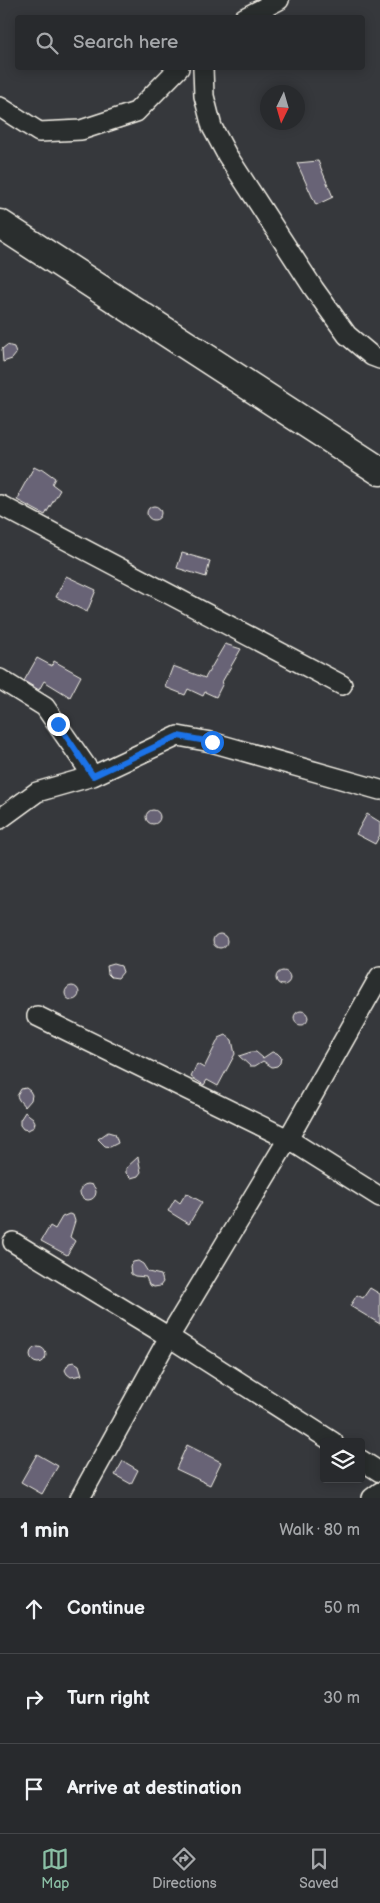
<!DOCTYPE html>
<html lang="en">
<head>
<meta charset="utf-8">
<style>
  :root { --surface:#282a2d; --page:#343639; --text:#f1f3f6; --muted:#a5a7aa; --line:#444649; --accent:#8abfa5 }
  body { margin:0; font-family:"Balsamiq Sans",sans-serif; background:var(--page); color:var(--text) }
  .controls { position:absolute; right:15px; bottom:15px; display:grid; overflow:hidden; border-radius:5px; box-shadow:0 2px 12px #0003 }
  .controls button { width:45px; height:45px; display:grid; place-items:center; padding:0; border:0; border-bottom:1px solid var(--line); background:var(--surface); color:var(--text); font:25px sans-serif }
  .compass { position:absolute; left:260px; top:85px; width:45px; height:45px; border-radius:50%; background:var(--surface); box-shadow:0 2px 12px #0003; rotate:185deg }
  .stop { position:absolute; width:15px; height:15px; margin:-11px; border:4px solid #1a73e8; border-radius:50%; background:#fff }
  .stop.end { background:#1a73e8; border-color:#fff; box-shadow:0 1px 5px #0008 }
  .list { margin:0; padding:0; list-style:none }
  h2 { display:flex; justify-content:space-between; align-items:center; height:65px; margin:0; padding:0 20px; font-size:21px }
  h2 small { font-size:16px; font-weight:400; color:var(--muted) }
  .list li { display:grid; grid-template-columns:32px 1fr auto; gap:15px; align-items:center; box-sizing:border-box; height:90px; padding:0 20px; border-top:1px solid var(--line) }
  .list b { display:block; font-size:19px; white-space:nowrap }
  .list em { font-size:16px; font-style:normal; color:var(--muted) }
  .icon { flex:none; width:28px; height:28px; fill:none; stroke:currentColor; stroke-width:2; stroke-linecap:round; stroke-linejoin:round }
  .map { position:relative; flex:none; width:380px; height:1498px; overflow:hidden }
  .search { position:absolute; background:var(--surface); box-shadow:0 2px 12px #0003; left:15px; right:15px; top:15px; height:55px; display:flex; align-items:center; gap:12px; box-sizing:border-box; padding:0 18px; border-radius:5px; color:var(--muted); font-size:19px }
  .sheet { height:335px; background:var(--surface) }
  nav { display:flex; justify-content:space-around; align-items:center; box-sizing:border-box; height:70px; border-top:1px solid var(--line); background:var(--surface); font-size:14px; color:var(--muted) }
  nav a { display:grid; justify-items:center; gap:2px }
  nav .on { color:var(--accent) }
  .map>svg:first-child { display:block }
</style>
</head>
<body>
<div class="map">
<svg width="380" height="1498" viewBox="0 0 380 1498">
  <rect width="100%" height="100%" fill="#36383c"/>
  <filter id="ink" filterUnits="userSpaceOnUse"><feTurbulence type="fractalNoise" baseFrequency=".02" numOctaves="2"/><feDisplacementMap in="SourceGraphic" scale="10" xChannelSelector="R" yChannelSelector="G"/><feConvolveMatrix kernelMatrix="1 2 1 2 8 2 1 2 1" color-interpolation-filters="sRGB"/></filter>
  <g filter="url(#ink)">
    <path fill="#686476" stroke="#f4f1e8" d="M 318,161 L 333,197 L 316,205 L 297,163 Z
      M 7,345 L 14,347 L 16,354 L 12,359 L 3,362 L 2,349 Z
      M 34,467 L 40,470 L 41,468 L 55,478 L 52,484 L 60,490 L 45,515 L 17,500 L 20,495 L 19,494 Z
      M147 513a7 7 0 1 1 14 0a7 7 0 1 1-14 0Z
      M 182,553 L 210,561 L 206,577 L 177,568 Z
      M 66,576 L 96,590 L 87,612 L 56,597 Z
      M 225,644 L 241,649 L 222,682 L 223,683 L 216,697 L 205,692 L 203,696 L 188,689 L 185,695 L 165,687 L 173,666 L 205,678 Z
      M 37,658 L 52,666 L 54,661 L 81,676 L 70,697 L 44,681 L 39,690 L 24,681 Z
      M146 817a7 7 0 1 1 14 0a7 7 0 1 1-14 0Z
      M 367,814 L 380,822 L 380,835 L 375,844 L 356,834 Z
      M213 941a7 7 0 1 1 14 0a7 7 0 1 1-14 0Z
      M 114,964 L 121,966 L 123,972 L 118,978 L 111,977 L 108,974 L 107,966 Z
      M276 978a7 7 0 1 1 14 0a7 7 0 1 1-14 0Z
      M65 993a7 7 0 1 1 14 0a7 7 0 1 1-14 0Z
      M294 1018a7 7 0 1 1 14 0a7 7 0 1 1-14 0Z
      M 226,1035 L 232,1040 L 235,1054 L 218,1086 L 207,1080 L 204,1085 L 191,1077 L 197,1064 L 204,1068 L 219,1038 Z
      M 251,1052 L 256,1052 L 263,1058 L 272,1052 L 277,1053 L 281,1057 L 280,1063 L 277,1066 L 272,1067 L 263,1061 L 255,1066 L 250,1066 L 239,1056 Z
      M 26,1088 L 30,1091 L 32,1095 L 31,1100 L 25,1107 L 19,1100 L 17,1096 L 21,1089 Z
      M 25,1112 L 33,1118 L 35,1122 L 34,1127 L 28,1130 L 23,1129 L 20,1125 L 20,1120 Z
      M 108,1132 L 115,1134 L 118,1143 L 110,1147 L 105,1146 L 98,1139 Z
      M 138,1157 L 141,1172 L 138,1176 L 131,1178 L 126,1173 L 126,1168 Z
      M80 1192a8 8 0 1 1 16 0a8 8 0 1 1-16 0Z
      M 186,1193 L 202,1202 L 189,1224 L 168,1211 L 175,1199 L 180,1203 Z
      M 69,1214 L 73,1215 L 75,1221 L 70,1237 L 75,1241 L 67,1255 L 41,1241 L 50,1226 L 55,1229 L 62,1217 Z
      M 138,1261 L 143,1264 L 148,1272 L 161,1275 L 163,1282 L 160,1286 L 154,1287 L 149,1285 L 146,1277 L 135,1276 L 131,1274 L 130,1266 L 133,1262 Z
      M 370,1288 L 380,1294 L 380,1324 L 350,1306 L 357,1295 L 363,1298 Z
      M30 1355a8 8 0 1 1 16 0a8 8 0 1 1-16 0Z
      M 74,1362 L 79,1365 L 82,1375 L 71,1377 L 67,1374 L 65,1370 L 69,1363 Z
      M 187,1445 L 221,1462 L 210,1485 L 176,1469 Z
      M 37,1454 L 58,1466 L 42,1494 L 21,1482 Z
      M 123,1461 L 138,1470 L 131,1484 L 115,1475 Z"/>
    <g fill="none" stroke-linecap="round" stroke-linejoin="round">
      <defs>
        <path id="street" d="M 244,18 L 279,0
          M 203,68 L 204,96 L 212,127 L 227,155 L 314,289 L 347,335 L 372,356 L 380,359
          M 0,107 L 39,132 L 81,130 L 136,112 L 179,68
          M 0,505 L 342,685
          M 0,679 L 45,707 L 93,776
          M 0,819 L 37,792 L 93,776 L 178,736 L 211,742 L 380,790
          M 37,1016 L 288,1139 L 380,1197
          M 13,1242 L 169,1337 L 333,1442
          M 361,1460 L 380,1472
          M 80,1498 L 169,1337 L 288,1139 L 380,976
          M 372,1498 L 380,1492"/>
        <path id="secondary" d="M 0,224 L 380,471"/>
      </defs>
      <use href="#street" stroke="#f4f1e8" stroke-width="22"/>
      <use href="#secondary" stroke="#f4f1e8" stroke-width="31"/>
      <use href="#street" stroke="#2a2d2e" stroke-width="19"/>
      <use href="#secondary" stroke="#2a2d2e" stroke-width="28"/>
    </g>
  </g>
  <g fill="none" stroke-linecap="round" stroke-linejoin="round" filter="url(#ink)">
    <path stroke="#1a73e8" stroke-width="6" d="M 58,724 L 93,776 L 178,736 L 212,742"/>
  </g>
</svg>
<div class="controls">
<button><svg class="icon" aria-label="layers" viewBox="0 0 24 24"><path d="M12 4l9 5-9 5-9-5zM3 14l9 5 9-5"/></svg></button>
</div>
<svg class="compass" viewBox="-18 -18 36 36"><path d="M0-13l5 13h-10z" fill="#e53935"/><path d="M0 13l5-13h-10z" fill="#a5a7aa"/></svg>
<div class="stop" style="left:212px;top:742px"></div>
<div class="stop end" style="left:58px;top:724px"></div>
<div class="search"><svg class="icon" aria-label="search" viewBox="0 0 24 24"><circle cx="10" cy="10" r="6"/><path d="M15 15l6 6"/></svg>Search here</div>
</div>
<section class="sheet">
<h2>1 min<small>Walk · 80 m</small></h2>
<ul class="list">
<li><svg class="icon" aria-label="ahead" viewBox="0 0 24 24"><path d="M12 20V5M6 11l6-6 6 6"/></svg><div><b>Continue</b></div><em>50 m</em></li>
<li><svg class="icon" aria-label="right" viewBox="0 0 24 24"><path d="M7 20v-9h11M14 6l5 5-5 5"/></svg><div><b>Turn right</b></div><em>30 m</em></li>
<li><svg class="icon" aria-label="arrive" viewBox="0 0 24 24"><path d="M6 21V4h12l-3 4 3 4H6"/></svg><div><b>Arrive at destination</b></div></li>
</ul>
</section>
<nav>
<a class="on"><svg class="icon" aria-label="map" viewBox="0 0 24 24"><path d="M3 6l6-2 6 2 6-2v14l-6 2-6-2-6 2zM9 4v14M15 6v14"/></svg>Map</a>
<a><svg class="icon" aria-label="directions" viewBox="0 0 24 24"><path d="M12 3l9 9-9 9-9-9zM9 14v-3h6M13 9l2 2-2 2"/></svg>Directions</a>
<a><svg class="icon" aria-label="saved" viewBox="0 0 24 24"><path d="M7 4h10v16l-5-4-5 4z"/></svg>Saved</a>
</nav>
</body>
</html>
